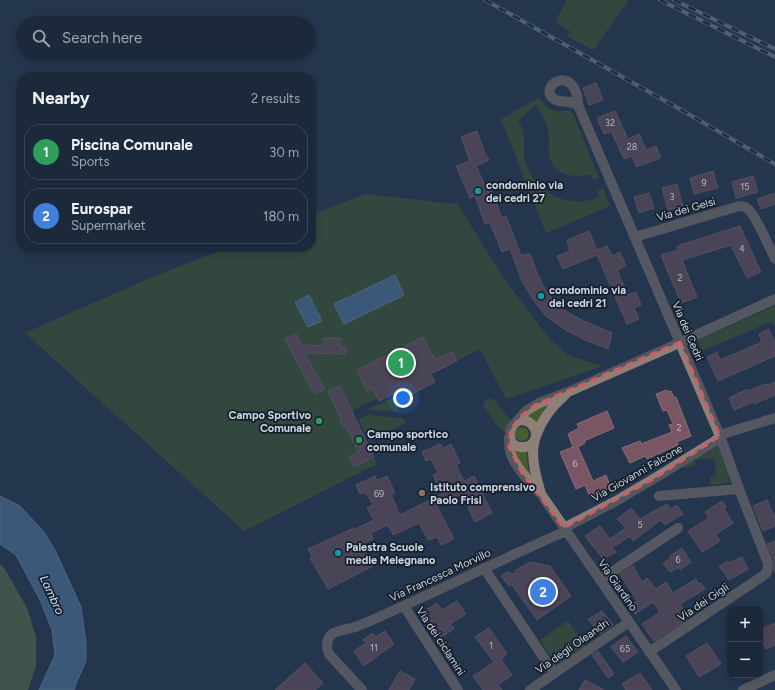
<!DOCTYPE html>
<html lang="en">
<head>
<meta charset="utf-8">
<style>
  :root { --surface:#1c293b; --page:#293546; --text:#f1f3f6; --muted:#a0a6af; --line:#3a4555; --accent:#f98fca }
  body { margin:0; font-family:Figtree,sans-serif; background:var(--page); color:var(--text) }
  .controls { position:absolute; right:12px; bottom:12px; display:grid; overflow:hidden; border-radius:8px; box-shadow:0 2px 6px #0003 }
  .controls button { width:36px; height:36px; display:grid; place-items:center; padding:0; border:0; border-bottom:1px solid var(--line); background:var(--surface); color:var(--text); font:20px sans-serif }
  .you { position:absolute; left:403px; top:398px; width:14px; height:14px; margin:-10px; border:3px solid #fff; border-radius:50%; background:#1a73e8; box-shadow:0 0 0 6px #1a73e833 }
  .badge { display:grid; place-items:center; width:26px; height:26px; border-radius:50%; background:var(--accent); color:#fff; font-size:13px; font-weight:700 }
  .pin { position:absolute; translate:-50% -50%; border:2px solid #fff; box-shadow:0 1px 4px #0006 }
  .list { margin:0; padding:0; list-style:none }
  h2 { display:flex; justify-content:space-between; align-items:center; height:52px; margin:0; padding:0 16px; font-size:17px }
  h2 small { font-size:13px; font-weight:400; color:var(--muted) }
  .list li { display:grid; grid-template-columns:26px 1fr auto; gap:12px; align-items:center; box-sizing:border-box; height:56px; margin:0 8px 8px; padding:0 8px; border:1px solid var(--line); border-radius:16px }
  .list b { display:block; font-size:15px; white-space:nowrap }
  .list p { margin:0; font-size:13px; white-space:nowrap; color:var(--muted) }
  .list em { font-size:13px; font-style:normal; color:var(--muted) }
  .icon { flex:none; width:22px; height:22px; fill:none; stroke:currentColor; stroke-width:2; stroke-linecap:round; stroke-linejoin:round }
  .map { position:relative; flex:none; width:775px; height:690px; overflow:hidden }
  .search { position:absolute; background:var(--surface); box-shadow:0 2px 6px #0003; left:16px; top:16px; width:300px; height:44px; display:flex; align-items:center; gap:10px; box-sizing:border-box; padding:0 14px; border-radius:22px; color:var(--muted); font-size:15px }
  .panel { position:absolute; background:var(--surface); box-shadow:0 2px 6px #0003; left:16px; top:72px; width:300px; height:180px; border-radius:16px }
  .map>svg:first-child { display:block }
</style>
</head>
<body>
<div class="map">
<svg width="775" height="690" viewBox="0 0 775 690">
  <rect width="100%" height="100%" fill="#25374f"/>
  <path fill="#445e2c" d="M 567,0 L 629,0 L 593,50 L 567,36 L 570,31 L 555,22 Z
    M 540,97 C 544,106 550,111 560,111 C 566,111 569,110 573,114 L 599,178 L 593,180 L 590,174 C 575,179 556,175 550,159 C 548,153 549,146 549,140 C 549,127 544,115 536,105 L 518,120 C 528,137 522,145 525,162 C 527,168 530,173 533,178 C 548,200 576,207 600,197 L 597,191 L 603,188 L 610,206 L 546,233 L 501,119 Z
    M 366,194 L 452,204 L 456,202 L 503,277 L 548,337 L 567,355 L 603,366 L 506,399 L 480,349 L 351,411 L 377,464 L 244,531 L 25,333 L 150,278 L 229,247 L 311,247 L 311,215 Z
    M 775,306 L 775,327 L 772,321 L 702,351 L 698,340 Z
    M 405,392 L 407,397 L 395,403 L 400,412 L 366,410 Z
    M 491,398 L 495,401 L 511,421 L 506,433 L 500,429 L 483,406 L 484,402 Z
    M 553,400 L 545,408 L 536,423 L 525,415 Z
    M 369,415 L 403,418 L 406,423 L 369,441 L 358,419 Z
    M515 434a7 7 0 1 1 14 0a7 7 0 1 1-14 0Z
    M 717,446 L 719,447 L 730,483 L 710,485 L 710,477 L 716,476 L 714,458 L 695,460 L 695,466 L 684,468 L 683,467 L 683,465 Z
    M 515,449 L 527,450 L 528,468 L 532,477 C 525,468 517,460 515,449 Z
    M 568,621 L 587,647 L 557,667 L 540,640 Z"/>
  <path fill="#5f7b47" d="M 0,564 L 5,569 L 27,608 L 36,637 L 36,666 L 28,690 L 0,690 Z"/>
  <path fill="#5782ae" stroke="#7a9cbf" d="M 395,275 L 404,295 L 344,324 L 334,304 Z
    M 309,295 L 322,321 L 308,327 L 295,302 Z
    M 0,496 L 20,506 L 44,532 L 55,550 L 81,607 L 86,643 L 86,661 L 77,681 L 74,690 L 39,690 L 55,655 L 52,630 L 41,602 L 16,555 L 0,544 Z"/>
  <path fill="#795662" stroke="#8f6b77" d="M 596,83 L 603,100 L 589,105 L 583,88 Z
    M 615,111 L 628,139 L 639,134 L 646,150 L 656,146 L 661,158 L 636,167 L 632,156 L 624,159 L 611,131 L 604,134 L 597,118 Z
    M 477,131 L 486,156 L 487,156 L 489,160 L 476,166 L 488,192 L 492,191 L 502,218 L 506,216 L 521,255 L 530,254 L 538,275 L 546,291 L 556,303 L 567,312 L 584,321 L 612,333 L 608,349 L 585,340 L 564,329 L 546,316 L 534,301 L 522,281 L 510,249 L 502,252 L 490,223 L 485,224 L 475,196 L 470,198 L 456,166 L 470,161 L 461,137 Z
    M 713,171 L 718,188 L 694,194 L 690,178 Z
    M 753,176 L 758,192 L 736,198 L 732,182 Z
    M 677,184 L 683,207 L 668,210 L 662,188 Z
    M 649,193 L 654,208 L 639,213 L 634,197 Z
    M 775,193 L 775,204 L 761,209 L 757,199 Z
    M 740,226 L 761,272 L 747,278 L 731,245 L 682,260 L 697,297 L 681,303 L 661,255 L 678,250 L 677,246 Z
    M 589,231 L 597,250 L 607,246 L 612,256 L 620,252 L 626,266 L 617,270 L 628,295 L 636,292 L 641,305 L 634,308 L 639,319 L 627,324 L 597,255 L 563,269 L 557,256 L 570,251 L 567,240 Z
    M 769,329 L 775,343 L 775,356 L 718,381 L 707,357 L 717,352 L 720,360 L 762,342 L 759,334 Z
    M 296,334 L 302,345 L 324,346 L 324,338 L 340,338 L 340,347 L 346,347 L 345,354 L 305,353 L 324,389 L 314,394 L 285,339 Z
    M 423,337 L 435,360 L 452,352 L 457,361 L 431,374 L 435,382 L 412,394 L 408,387 L 379,401 L 372,388 L 367,391 L 357,370 Z
    M 775,382 L 775,395 L 754,404 L 753,402 L 734,410 L 729,398 L 747,389 L 748,391 L 766,384 L 767,385 Z
    M 340,386 L 374,457 L 354,467 L 349,457 L 359,452 L 346,427 L 344,427 L 340,420 L 341,419 L 328,391 Z
    M 667,390 L 668,392 L 671,391 L 674,398 L 676,397 L 691,436 L 677,442 L 678,445 L 647,459 L 645,456 L 630,463 L 622,448 L 640,441 L 641,444 L 672,432 L 669,425 L 673,424 L 667,410 L 663,411 L 656,394 Z
    M 607,411 L 614,428 L 584,441 L 585,443 L 578,447 L 593,481 L 606,475 L 611,488 L 590,497 L 585,485 L 576,489 L 560,452 L 573,447 L 568,434 L 579,428 L 577,424 Z
    M 440,444 L 444,448 L 451,444 L 460,463 L 456,465 L 464,481 L 474,476 L 492,513 L 475,522 L 462,494 L 437,506 L 454,539 L 441,545 L 437,537 L 428,540 L 419,523 L 393,535 L 388,525 L 371,533 L 373,539 L 361,545 L 373,566 L 328,589 L 310,558 L 312,557 L 308,549 L 354,528 L 355,529 L 374,520 L 367,508 L 373,505 L 365,492 L 360,494 L 356,485 L 375,476 L 377,480 L 387,476 L 395,493 L 391,495 L 400,515 L 442,494 L 433,475 L 438,473 L 431,459 L 426,461 L 422,452 Z
    M 767,500 L 775,517 L 775,526 L 763,531 L 753,506 Z
    M 722,501 L 726,507 L 724,509 L 733,523 L 716,534 L 720,541 L 702,552 L 688,531 L 709,518 L 705,512 Z
    M 667,504 L 671,509 L 677,505 L 683,514 L 665,525 L 661,520 L 633,541 L 630,536 L 612,548 L 616,552 L 603,559 L 585,536 L 600,526 L 610,539 L 626,528 L 617,519 L 631,508 L 640,519 Z
    M 775,541 L 775,573 L 774,571 L 774,561 L 767,544 Z
    M 682,548 L 691,562 L 680,570 L 679,567 L 670,572 L 663,563 L 672,557 L 670,556 Z
    M 742,557 L 748,569 L 729,580 L 719,566 L 728,561 L 729,563 Z
    M 530,562 L 550,566 L 571,596 L 537,620 L 512,585 L 509,586 L 501,576 L 507,572 L 515,574 L 516,570 Z
    M 633,566 L 642,582 L 647,578 L 656,589 L 666,582 L 673,593 L 696,579 L 699,584 L 701,583 L 705,589 L 680,604 L 689,618 L 654,641 L 642,624 L 660,612 L 653,602 L 635,614 L 630,606 L 637,601 L 620,574 Z
    M 457,601 L 466,614 L 450,624 L 454,629 L 441,637 L 423,612 L 437,603 L 442,610 Z
    M 602,611 L 613,625 L 600,634 L 588,619 Z
    M 775,623 L 775,645 L 766,649 L 760,638 L 760,630 Z
    M 489,628 L 507,654 L 501,659 L 512,675 L 498,685 L 502,690 L 483,690 L 473,676 L 494,662 L 475,637 Z
    M 385,631 L 394,644 L 364,666 L 354,651 L 366,643 L 363,640 L 373,633 L 376,637 Z
    M 626,636 L 638,652 L 623,662 L 611,647 Z
    M 707,643 L 721,664 L 699,677 L 686,656 Z
    M 598,651 L 614,674 L 608,678 L 592,655 Z
    M 305,663 L 323,683 L 315,690 L 275,690 Z
    M 400,671 L 415,679 L 409,690 L 389,690 Z
    M 640,673 L 652,690 L 626,690 L 622,684 Z
    M 585,680 L 604,690 L 579,690 Z"/>
  <g fill="none" stroke-linecap="round" stroke-linejoin="round">
    <path stroke="#8e7f77" stroke-width="10" d="M 578,105 C 570,100 560,103 554,99 C 539,89 565,68 575,90 C 577,94 578,100 578,105 L 720,436 L 739,489 L 768,563 C 768,568 768,573 763,576 L 649,652
      M 635,237 L 736,207 C 740,206 745,206 748,209 C 756,215 770,249 775,259
      M 520,420 C 540,420 541,446 524,447 C 506,449 506,425 520,420 Z
      M 516,422 L 526,411 L 539,403 L 568,392 L 668,348
      M 536,436 C 542,419 551,407 565,395
      M 509,438 C 509,443 509,447 510,451 C 513,464 531,484 541,494 L 676,690
      M 535,439 C 530,457 536,476 541,494
      M 659,496 L 739,489
      M 564,528 L 616,501 L 655,478 L 715,441 L 720,436 L 726,433 L 775,418
      M 484,568 L 554,673
      M 600,580 L 678,528
      M 404,606 L 458,690
      M 362,690 L 329,654 C 326,648 326,639 332,634 C 339,630 348,629 355,627 C 372,621 387,613 403,606 C 457,582 511,555 566,531
      M 530,690 L 629,622
      M 743,690 L 775,675"/>
    <defs>
      <path id="rail" d="M 485,0 L 676,107 L 775,164
        M 660,0 L 775,57
        M 674,0 L 775,49"/>
    </defs>
    <use href="#rail" stroke="#808ea2" stroke-width="4"/>
    <use href="#rail" stroke="#161e29" stroke-width="2.5" stroke-dasharray="8" stroke-linecap="butt"/>
    <path stroke="#8e7f77" stroke-width="10" d="M 668,348 L 775,299"/>
  </g>
  <path d="M0 0H775V690H0ZM 680,342 L 720,436 L 655,478 L 564,528 L 522,473 L 509,447 L 511,429 L 521,416 L 535,405 Z" fill="#25374f" fill-opacity=".55" fill-rule="evenodd"/>
  <path fill="none" stroke="#d35c61" stroke-width="3" stroke-dasharray="8 5" stroke-linejoin="round" d="M 680,342 L 720,436 L 655,478 L 564,528 L 522,473 L 509,447 L 511,429 L 521,416 L 535,405 Z"/>
  <g fill="#0f9aa8" stroke="#161e29" stroke-width="1.5">
    <circle cx="478" cy="191" r="4"/>
    <circle cx="541" cy="296" r="4"/>
    <circle cx="338" cy="553" r="4"/>
  </g>
  <g fill="#2e9e5b" stroke="#161e29" stroke-width="1.5">
    <circle cx="319" cy="421" r="4"/>
    <circle cx="359" cy="440" r="4"/>
  </g>
  <circle fill="#8d6e63" stroke="#161e29" stroke-width="1.5" cx="422" cy="493" r="4"/>
  <g text-anchor="middle" stroke-width="3.5" stroke-linejoin="round" paint-order="stroke">
    <g font-size="9" fill="#b7b7c5">
      <text x="610" y="126">32</text>
      <text x="632" y="150">28</text>
      <text x="704" y="186">9</text>
      <text x="745" y="190">15</text>
      <text x="672" y="200">3</text>
      <text x="742" y="252">4</text>
      <text x="680" y="281">2</text>
      <text x="679" y="431">2</text>
      <text x="575" y="467">6</text>
      <text x="379" y="497">69</text>
      <text x="640" y="528">5</text>
      <text x="678" y="563">6</text>
      <text x="491" y="649">1</text>
      <text x="374" y="651">11</text>
      <text x="625" y="652">65</text>
    </g>
    <g font-size="11" font-weight="bold" fill="#ccd7e6" stroke="#161e29" text-anchor="start">
      <text x="486" y="189">condominio via<tspan x="486" dy="13">dei cedri 27</tspan></text>
      <text x="549" y="294">condominio via<tspan x="549" dy="13">dei cedri 21</tspan></text>
      <text x="311" y="419" text-anchor="end">Campo Sportivo<tspan x="311" dy="13">Comunale</tspan></text>
      <text x="367" y="438">Campo sportico<tspan x="367" dy="13">comunale</tspan></text>
      <text x="430" y="491">Istituto comprensivo<tspan x="430" dy="13">Paolo Frisi</tspan></text>
      <text x="346" y="551">Palestra Scuole<tspan x="346" dy="13">medie Melegnano</tspan></text>
    </g>
    <g font-size="11" fill="#ccd7e6" stroke="#161e29">
      <text transform="translate(686 209) rotate(-16)" y="4">Via dei Gelsi</text>
      <text transform="translate(688 331) rotate(67)" y="4">Via dei Cedri</text>
      <text transform="translate(637 473) rotate(-30)" y="4">Via Giovanni Falcone</text>
      <text transform="translate(440 575) rotate(-25)" y="4">Via Francesca Morvillo</text>
      <text transform="translate(618 585) rotate(55)" y="4">Via Giardino</text>
      <text transform="translate(703 602) rotate(-34)" y="4">Via dei Gigli</text>
      <text transform="translate(441 641) rotate(57)" y="4">Via dei ciclamini</text>
      <text transform="translate(572 646) rotate(-35)" y="4">Via degli Oleandri</text>
    </g>
    <g font-size="12" font-style="italic" fill="#c8e0fb" stroke="#161e29">
      <text transform="translate(52 595) rotate(65)" y="4">Lambro</text>
    </g>
  </g>
</svg>
<div class="controls">
<button>+</button>
<button>−</button>
</div>
<div class="you"></div>
<div class="pin badge" style="left:401px;top:363px;background:#2e9e5b">1</div>
<div class="pin badge" style="left:543px;top:592px;background:#3f7fe0">2</div>
<div class="search"><svg class="icon" aria-label="search" viewBox="0 0 24 24"><circle cx="10" cy="10" r="6"/><path d="M15 15l6 6"/></svg>Search here</div>
<section class="panel">
<h2>Nearby<small>2 results</small></h2>
<ul class="list">
<li><span class="badge" style="background:#2e9e5b">1</span><div><b>Piscina Comunale</b><p>Sports</p></div><em>30 m</em></li>
<li><span class="badge" style="background:#3f7fe0">2</span><div><b>Eurospar</b><p>Supermarket</p></div><em>180 m</em></li>
</ul>
</section>
</div>
</body>
</html>
